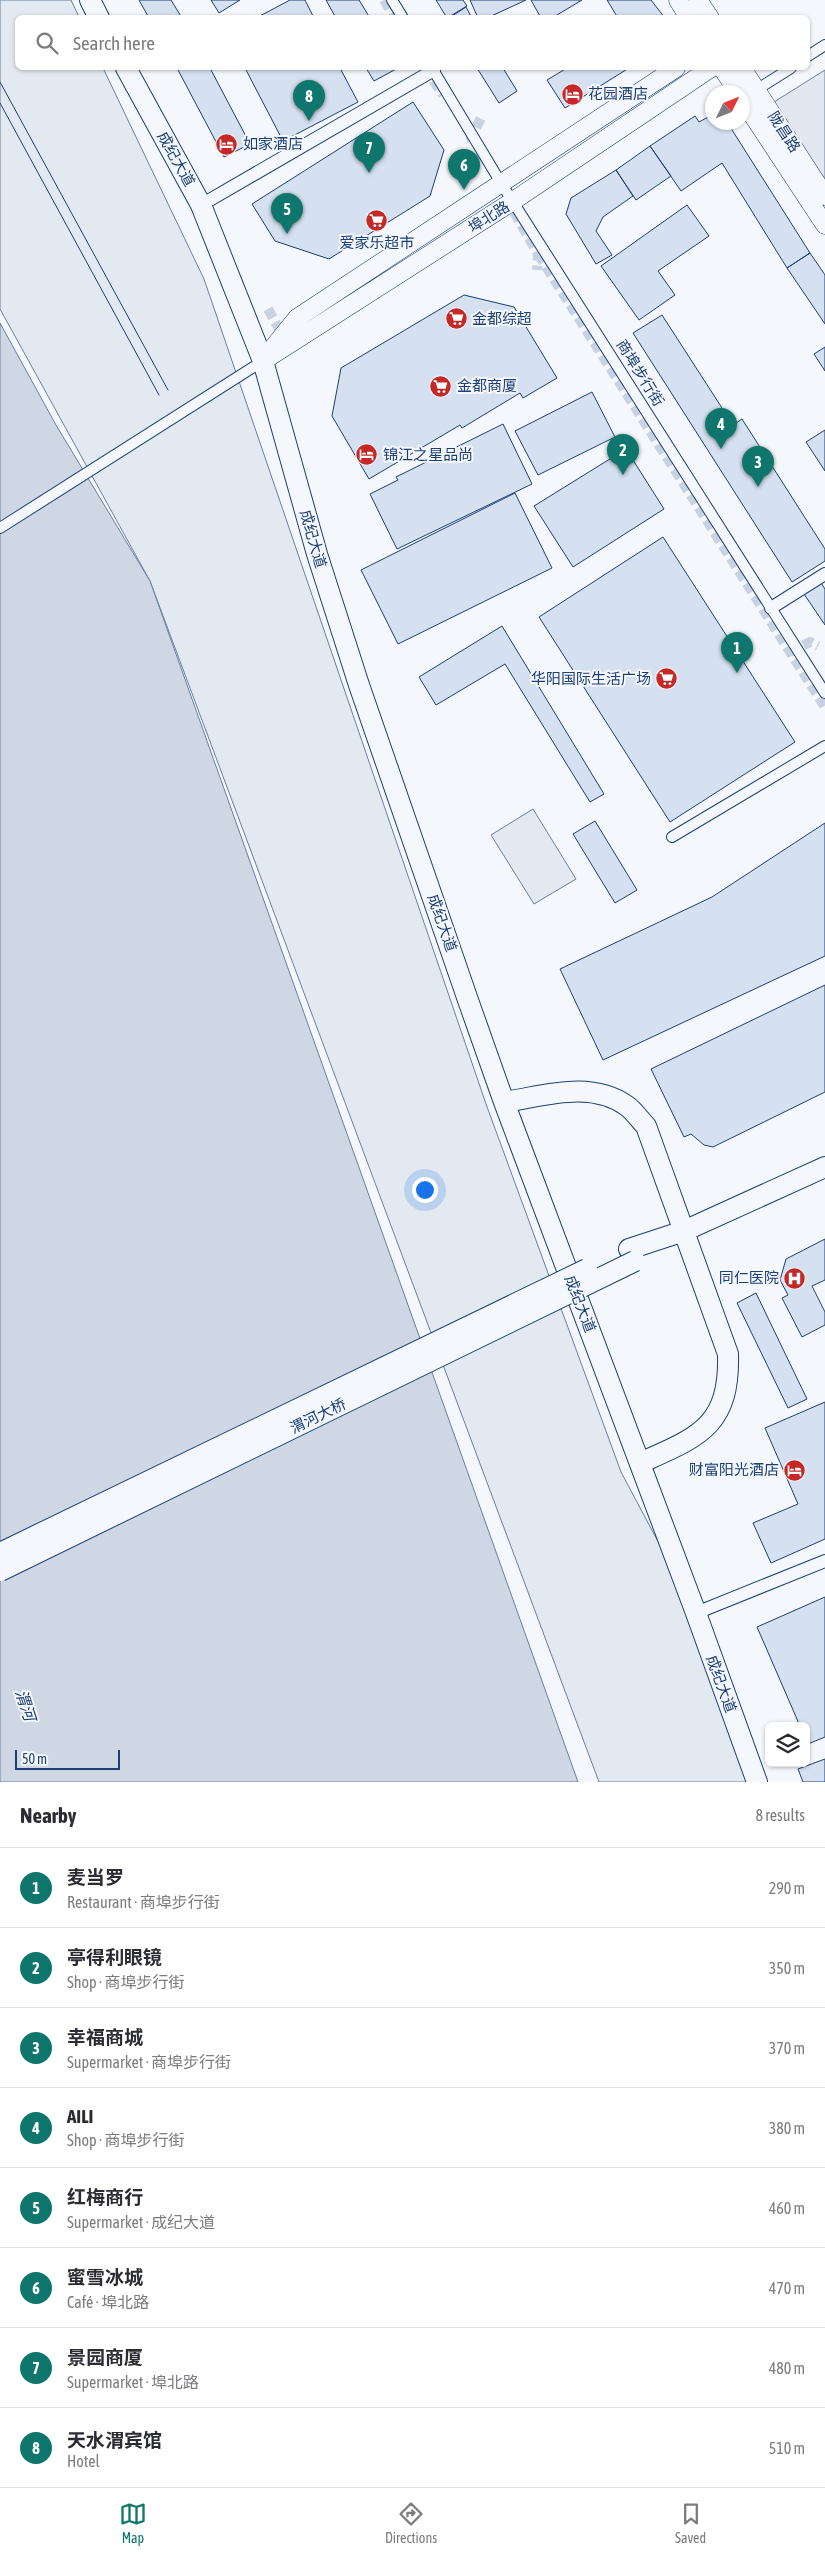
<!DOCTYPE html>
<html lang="en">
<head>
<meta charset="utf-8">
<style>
  :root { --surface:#fff; --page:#f7f7f7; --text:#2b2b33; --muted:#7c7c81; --line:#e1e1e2; --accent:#0f766e }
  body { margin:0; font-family:"Asap Condensed","Noto Sans SC",sans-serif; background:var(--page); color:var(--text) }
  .controls { position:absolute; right:15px; bottom:15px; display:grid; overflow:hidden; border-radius:8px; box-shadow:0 1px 4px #0004 }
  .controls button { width:45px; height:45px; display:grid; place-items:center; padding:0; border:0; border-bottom:1px solid var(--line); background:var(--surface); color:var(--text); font:25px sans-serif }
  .compass { position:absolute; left:705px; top:85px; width:45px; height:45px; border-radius:50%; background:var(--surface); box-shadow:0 1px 4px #0004; rotate:47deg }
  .scale { position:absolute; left:15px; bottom:12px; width:105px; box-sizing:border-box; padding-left:5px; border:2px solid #1d3f73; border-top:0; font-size:14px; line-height:18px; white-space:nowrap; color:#1d3f73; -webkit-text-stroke:4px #f4f7fb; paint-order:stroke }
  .you { position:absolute; left:424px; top:1189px; width:18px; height:18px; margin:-12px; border:4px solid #fff; border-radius:50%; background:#1a73e8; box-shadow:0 0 0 8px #1a73e833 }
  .badge { display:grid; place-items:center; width:32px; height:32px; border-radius:50%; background:var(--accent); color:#fff; font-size:16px; font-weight:700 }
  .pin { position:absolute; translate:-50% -41px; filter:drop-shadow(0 1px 2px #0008) }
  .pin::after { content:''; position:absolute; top:26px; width:18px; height:15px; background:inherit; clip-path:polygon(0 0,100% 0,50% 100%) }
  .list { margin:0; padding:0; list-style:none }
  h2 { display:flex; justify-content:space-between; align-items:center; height:65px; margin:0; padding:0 20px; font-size:21px }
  h2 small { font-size:16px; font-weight:400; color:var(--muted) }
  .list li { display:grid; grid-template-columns:32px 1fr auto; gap:15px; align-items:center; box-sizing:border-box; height:80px; padding:0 20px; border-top:1px solid var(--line) }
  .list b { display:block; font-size:19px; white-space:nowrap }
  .list p { margin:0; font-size:16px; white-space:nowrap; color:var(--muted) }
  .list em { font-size:16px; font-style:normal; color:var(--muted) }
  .icon { flex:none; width:28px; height:28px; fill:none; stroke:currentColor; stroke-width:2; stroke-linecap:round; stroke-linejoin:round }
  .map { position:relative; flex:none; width:825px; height:1782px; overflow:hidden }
  .search { position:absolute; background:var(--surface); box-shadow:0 1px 4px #0004; left:15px; right:15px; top:15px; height:55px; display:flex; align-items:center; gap:12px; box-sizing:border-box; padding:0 18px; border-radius:8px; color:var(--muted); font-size:19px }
  .sheet { height:705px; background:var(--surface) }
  nav { display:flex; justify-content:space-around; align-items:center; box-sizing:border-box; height:70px; border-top:1px solid var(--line); background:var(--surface); font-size:14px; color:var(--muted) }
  nav a { display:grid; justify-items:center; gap:2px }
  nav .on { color:var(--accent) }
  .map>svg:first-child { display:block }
</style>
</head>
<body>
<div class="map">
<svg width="825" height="1782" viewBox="0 0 825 1782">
  <rect width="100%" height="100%" fill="#f4f7fb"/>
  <path fill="#e3e9f0" stroke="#687fa3" d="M 0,0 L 71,0 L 79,17 L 18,18 L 18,68 L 103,68 L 204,279 L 486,1104 L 621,1472 L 696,1613 L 760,1782 L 599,1782 L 150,581 L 0,309 Z
    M 533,809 L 576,879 L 534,904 L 491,835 Z"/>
  <path fill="#e3e8f0" stroke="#687fa3" d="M 825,70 L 825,183 L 774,102 Z"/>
  <path fill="#cfd7e4" stroke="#687fa3" d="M 0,323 L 56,425 L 150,581 L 578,1782 L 0,1782 Z"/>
  <path fill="#d5e0f0" stroke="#1d3f73" d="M 139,0 L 171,0 L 182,18 L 149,18 Z
    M 211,0 L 240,0 L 219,13 Z
    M 290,0 L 305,0 L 314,18 L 256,18 Z
    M 326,0 L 359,0 L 370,18 L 336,18 Z
    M 436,0 L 463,0 L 467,6 L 447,18 Z
    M 470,0 L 526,0 L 487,18 L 478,18 Z
    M 531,0 L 582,0 L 552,18 L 541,18 Z
    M 607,0 L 651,0 L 665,18 L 618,18 Z
    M 466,7 L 472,18 L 449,18 Z
    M 177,68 L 210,68 L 250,144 L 224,157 Z
    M 245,68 L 340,68 L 358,102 L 283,141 Z
    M 366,68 L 398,68 L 374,81 Z
    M 477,68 L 503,68 L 517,91 L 499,103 Z
    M 567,68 L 629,68 L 565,108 L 547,80 Z
    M 413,102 L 444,150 L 430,196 L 329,259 L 275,241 L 252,204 Z
    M 695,116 L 699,122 L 710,116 L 712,117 L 712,122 L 727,122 L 810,253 L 787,268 L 722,163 L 681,191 L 650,146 Z
    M 650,146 L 671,176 L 636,200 L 616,170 Z
    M 616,170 L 633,196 L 603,217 L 596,231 L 612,255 L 596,264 L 566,214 L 571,198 Z
    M 687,205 L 709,236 L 658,271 L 675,295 L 639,320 L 601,266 Z
    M 810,253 L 825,275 L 825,324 L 787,268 Z
    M 464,295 L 514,307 L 557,378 L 523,398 L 520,393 L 462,428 L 460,425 L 369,479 L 332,416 L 341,368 Z
    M 662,315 L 733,425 L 742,419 L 825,549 L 825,561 L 792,582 L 633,333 Z
    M 825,347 L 825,371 L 814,354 Z
    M 592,392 L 615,437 L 538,475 L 515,431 Z
    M 503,424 L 532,484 L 397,549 L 370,494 L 398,480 L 396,477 Z
    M 825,430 L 825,471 L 806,442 Z
    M 626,449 L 664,509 L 573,567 L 534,506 Z
    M 515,493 L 552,568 L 398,644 L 361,570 Z
    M 663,537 L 795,742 L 670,822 L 539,617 Z
    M 821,583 L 825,589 L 825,625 L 804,594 Z
    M 502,626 L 604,794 L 590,802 L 505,664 L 436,705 L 419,677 Z
    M 595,821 L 637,890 L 615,903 L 573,834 Z
    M 825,823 L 825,956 L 603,1060 L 560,969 L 712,897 Z
    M 825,985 L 825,1092 L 713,1147 L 704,1145 L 691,1134 L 684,1137 L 651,1069 Z
    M 825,1239 L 825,1280 L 812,1286 L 825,1312 L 825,1325 L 802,1337 L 782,1298 L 788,1295 L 780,1280 L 786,1259 Z
    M 756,1293 L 807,1399 L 788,1408 L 737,1303 Z
    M 825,1402 L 825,1539 L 771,1563 L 753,1523 L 798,1504 L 765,1428 Z
    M 825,1597 L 825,1737 L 808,1744 L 806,1726 L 800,1726 L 757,1627 Z
    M 825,1759 L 825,1782 L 803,1782 L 798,1769 Z"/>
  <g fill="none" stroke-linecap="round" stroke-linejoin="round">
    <path stroke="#c9d2e0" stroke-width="10" stroke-dasharray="10 5" stroke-linecap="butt" d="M 384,0 L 395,18
      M 425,68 L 443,95
      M 472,141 L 471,138 L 481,118
      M 514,212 L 538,254 L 537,270
      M 538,254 L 825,707
      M 268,309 L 283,336 L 286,334
      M 317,315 L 396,266
      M 790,652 L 810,642 L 818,646"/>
    <defs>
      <path id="pedestrian" d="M 392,0 L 403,18
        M 808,56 L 825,45
        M 432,68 L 501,183 L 825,693
        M 756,90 L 791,68
        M 0,528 L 263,361
        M 672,837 L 825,746"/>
      <path id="minor" d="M 201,205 L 434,70
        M 771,608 L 825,574
        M 696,1613 L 825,1561"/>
      <path id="secondary" d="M 678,0 L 689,18
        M 698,0 L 710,18
        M 722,68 L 738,92
        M 742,68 L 825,196
        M 742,99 L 825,225
        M 272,349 L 297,318 L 676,68
        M 263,361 L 513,201 L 711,68"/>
      <path id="primary" d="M 90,0 L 99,18
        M 126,68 L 201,205 L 263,361 L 317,554 L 359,685 L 469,1003 L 504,1102 L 696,1613 L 757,1782
        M 504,1102 C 545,1096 590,1080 627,1106 C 634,1111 640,1120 646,1126 L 728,1354 C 730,1427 698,1437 640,1463
        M 629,1249 L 684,1231 L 825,1167"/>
    </defs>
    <use href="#pedestrian" stroke="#1d3f73" stroke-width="12"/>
    <use href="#minor" stroke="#1d3f73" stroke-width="14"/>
    <use href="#secondary" stroke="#1d3f73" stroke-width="19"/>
    <use href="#primary" stroke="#1d3f73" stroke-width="22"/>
    <use href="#pedestrian" stroke="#f4f7fb" stroke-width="10"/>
    <use href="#minor" stroke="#f4f7fb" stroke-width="12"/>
    <use href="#secondary" stroke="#f4f7fb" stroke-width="18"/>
    <use href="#primary" stroke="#f4f7fb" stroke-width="20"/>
    <path stroke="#1d3f73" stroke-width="1" d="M 0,82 L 168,390
      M 0,103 L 159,395"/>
    <defs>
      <path id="primary-bridge" d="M 0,1553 L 587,1269
        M 0,1571 L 635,1261"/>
    </defs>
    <use href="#primary-bridge" stroke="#1d3f73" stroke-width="22" stroke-linecap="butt"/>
    <use href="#primary-bridge" stroke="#f4f7fb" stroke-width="20"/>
  </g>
  <defs>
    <symbol id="hotel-disc" viewBox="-11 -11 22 22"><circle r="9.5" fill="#c62828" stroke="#f4f7fb"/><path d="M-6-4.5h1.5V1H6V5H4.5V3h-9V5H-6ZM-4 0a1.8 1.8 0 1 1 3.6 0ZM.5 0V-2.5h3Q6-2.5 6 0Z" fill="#fff"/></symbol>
    <symbol id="supermarket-disc" viewBox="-11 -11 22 22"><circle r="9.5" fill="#c62828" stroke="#f4f7fb"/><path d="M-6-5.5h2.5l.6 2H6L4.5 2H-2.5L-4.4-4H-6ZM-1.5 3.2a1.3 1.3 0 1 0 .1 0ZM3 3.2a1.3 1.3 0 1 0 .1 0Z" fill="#fff"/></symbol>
    <symbol id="hospital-disc" viewBox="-11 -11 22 22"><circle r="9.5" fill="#c62828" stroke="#f4f7fb"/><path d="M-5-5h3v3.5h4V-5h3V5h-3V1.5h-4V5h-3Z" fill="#fff"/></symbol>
  </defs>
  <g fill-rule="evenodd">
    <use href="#hotel-disc" x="560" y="82" width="25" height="25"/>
    <use href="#hotel-disc" x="214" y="132" width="25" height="25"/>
    <use href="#supermarket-disc" x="364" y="208" width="25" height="25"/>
    <use href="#supermarket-disc" x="444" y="306" width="25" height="25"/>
    <use href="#supermarket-disc" x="428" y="374" width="25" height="25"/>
    <use href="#hotel-disc" x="354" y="442" width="25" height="25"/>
    <use href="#supermarket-disc" x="654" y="666" width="25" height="25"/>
    <use href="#hospital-disc" x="782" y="1266" width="25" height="25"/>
    <use href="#hotel-disc" x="782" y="1458" width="25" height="25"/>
  </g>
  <g text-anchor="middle" stroke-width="4" stroke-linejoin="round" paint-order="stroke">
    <g font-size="15" fill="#1d3f73" stroke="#f4f7fb" text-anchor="start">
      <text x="588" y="99">花园酒店</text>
      <text x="243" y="149">如家酒店</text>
      <text x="377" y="248" text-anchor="middle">爱家乐超市</text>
      <text x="472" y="324">金都综超</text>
      <text x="457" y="391">金都商厦</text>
      <text x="383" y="460">锦江之星品尚</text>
      <text x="651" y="684" text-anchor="end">华阳国际生活广场</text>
      <text x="779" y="1283" text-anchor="end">同仁医院</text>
      <text x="779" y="1475" text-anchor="end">财富阳光酒店</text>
    </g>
    <g font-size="15" fill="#1d3f73" stroke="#f4f7fb">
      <text transform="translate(784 132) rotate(57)" y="5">陇昌路</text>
      <text transform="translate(176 159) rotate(61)" y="5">成纪大道</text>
      <text transform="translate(489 217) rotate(-32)" y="5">埠北路</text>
      <text transform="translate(640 373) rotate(58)" y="5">商埠步行街</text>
      <text transform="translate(313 539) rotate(74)" y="5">成纪大道</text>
      <text transform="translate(442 923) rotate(71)" y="5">成纪大道</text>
      <text transform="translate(580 1304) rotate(69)" y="5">成纪大道</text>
      <text transform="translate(318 1416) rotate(-26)" y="5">渭河大桥</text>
      <text transform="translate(721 1684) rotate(70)" y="5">成纪大道</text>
    </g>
    <g font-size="16" font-style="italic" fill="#1d3f73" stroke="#f4f7fb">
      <text transform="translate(26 1705) rotate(72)" y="6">渭河</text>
    </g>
  </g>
</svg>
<div class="controls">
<button><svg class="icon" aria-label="layers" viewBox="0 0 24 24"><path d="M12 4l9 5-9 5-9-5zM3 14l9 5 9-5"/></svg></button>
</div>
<svg class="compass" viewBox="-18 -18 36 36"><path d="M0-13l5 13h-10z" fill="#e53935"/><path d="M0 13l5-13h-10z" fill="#7c7c81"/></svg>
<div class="scale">50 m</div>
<div class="you"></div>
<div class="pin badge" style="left:737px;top:673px">1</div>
<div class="pin badge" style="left:623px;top:475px">2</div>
<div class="pin badge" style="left:758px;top:487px">3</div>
<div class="pin badge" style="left:721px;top:449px">4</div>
<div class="pin badge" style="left:287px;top:234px">5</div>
<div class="pin badge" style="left:464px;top:190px">6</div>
<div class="pin badge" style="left:369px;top:173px">7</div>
<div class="pin badge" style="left:309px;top:121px">8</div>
<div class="search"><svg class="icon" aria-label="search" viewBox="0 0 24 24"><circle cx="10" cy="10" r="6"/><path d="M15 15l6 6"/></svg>Search here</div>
</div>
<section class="sheet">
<h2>Nearby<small>8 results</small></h2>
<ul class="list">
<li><span class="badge">1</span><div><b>麦当罗</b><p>Restaurant · 商埠步行街</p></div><em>290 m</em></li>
<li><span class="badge">2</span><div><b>亭得利眼镜</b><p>Shop · 商埠步行街</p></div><em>350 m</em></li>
<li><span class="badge">3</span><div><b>幸福商城</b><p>Supermarket · 商埠步行街</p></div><em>370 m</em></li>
<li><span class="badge">4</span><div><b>AILI</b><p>Shop · 商埠步行街</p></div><em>380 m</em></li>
<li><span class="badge">5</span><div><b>红梅商行</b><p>Supermarket · 成纪大道</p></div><em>460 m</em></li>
<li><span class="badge">6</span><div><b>蜜雪冰城</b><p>Café · 埠北路</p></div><em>470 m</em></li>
<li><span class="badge">7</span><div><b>景园商厦</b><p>Supermarket · 埠北路</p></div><em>480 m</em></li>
<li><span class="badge">8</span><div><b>天水渭宾馆</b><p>Hotel</p></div><em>510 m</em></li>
</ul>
</section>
<nav>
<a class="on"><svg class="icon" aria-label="map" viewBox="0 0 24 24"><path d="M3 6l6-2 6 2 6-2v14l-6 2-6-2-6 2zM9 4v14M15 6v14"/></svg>Map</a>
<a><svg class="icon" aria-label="directions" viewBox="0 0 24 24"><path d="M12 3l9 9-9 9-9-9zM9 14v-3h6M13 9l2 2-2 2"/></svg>Directions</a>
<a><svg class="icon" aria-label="saved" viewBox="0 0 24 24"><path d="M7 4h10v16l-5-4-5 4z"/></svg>Saved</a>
</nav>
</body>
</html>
